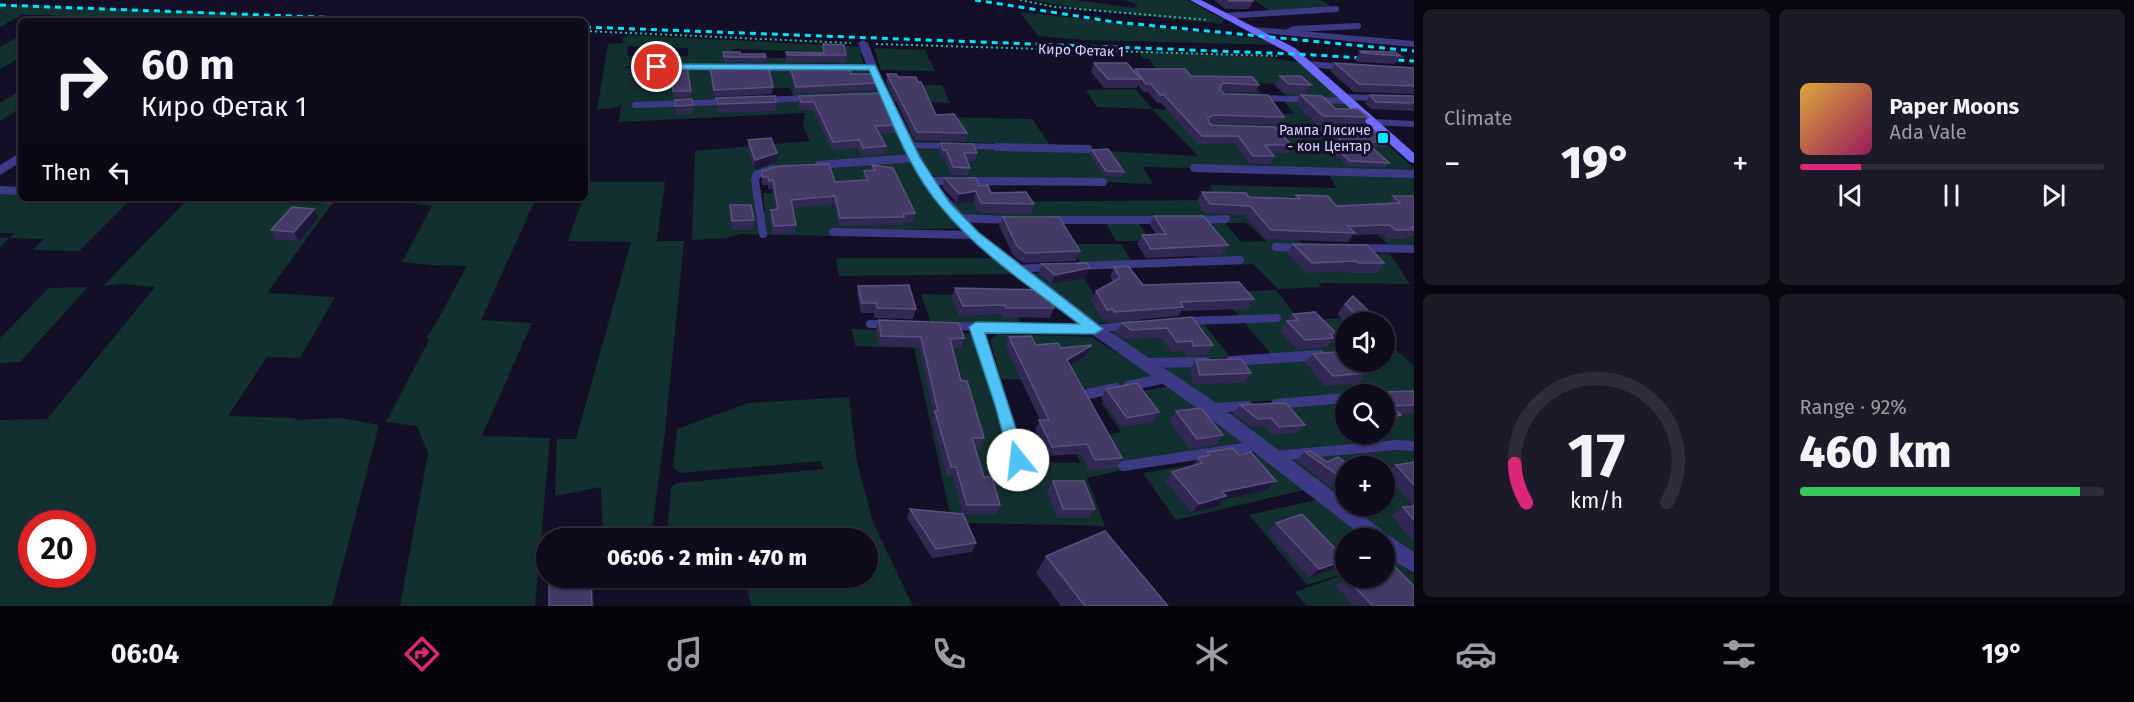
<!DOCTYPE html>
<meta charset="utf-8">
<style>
:root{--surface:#0e0b1c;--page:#1c1929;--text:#f1f3f6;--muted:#9b9ba3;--line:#2e2b3b;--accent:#db2777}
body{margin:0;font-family:"Fira Sans",sans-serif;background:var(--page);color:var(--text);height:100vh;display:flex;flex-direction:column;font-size:22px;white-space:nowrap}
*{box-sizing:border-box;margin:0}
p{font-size:20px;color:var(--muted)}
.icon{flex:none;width:33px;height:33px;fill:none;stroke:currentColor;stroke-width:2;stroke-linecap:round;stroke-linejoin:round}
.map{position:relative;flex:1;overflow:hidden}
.panel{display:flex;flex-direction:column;gap:9px;padding:9px;background:#08060f;width:720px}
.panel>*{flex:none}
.guide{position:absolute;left:18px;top:18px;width:570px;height:183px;border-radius:9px;box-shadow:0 2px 4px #0004,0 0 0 2px var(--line);background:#0e0b1c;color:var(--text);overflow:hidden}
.fabs{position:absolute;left:1335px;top:312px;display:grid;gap:12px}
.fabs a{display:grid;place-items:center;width:60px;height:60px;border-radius:50%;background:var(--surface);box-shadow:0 2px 4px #0004,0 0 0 2px var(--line);font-size:30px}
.speed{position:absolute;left:18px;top:510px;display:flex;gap:12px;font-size:30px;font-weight:700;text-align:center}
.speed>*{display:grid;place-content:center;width:78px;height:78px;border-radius:50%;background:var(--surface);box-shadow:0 2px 4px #0004,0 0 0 2px var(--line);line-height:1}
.speed .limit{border:9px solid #d22;background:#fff;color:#111}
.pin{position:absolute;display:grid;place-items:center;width:51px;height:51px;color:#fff;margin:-26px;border:3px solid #fff;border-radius:50%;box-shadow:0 2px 6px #0007}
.me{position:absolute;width:66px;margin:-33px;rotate:344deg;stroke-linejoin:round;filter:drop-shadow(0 0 4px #0008)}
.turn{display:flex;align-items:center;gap:21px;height:126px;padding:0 24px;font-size:27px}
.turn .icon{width:78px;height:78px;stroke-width:2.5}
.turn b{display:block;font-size:42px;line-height:51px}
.then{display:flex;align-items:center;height:57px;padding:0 24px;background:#0003;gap:12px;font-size:22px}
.big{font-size:45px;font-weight:800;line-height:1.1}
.panel .card{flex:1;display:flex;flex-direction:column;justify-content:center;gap:9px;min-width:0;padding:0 21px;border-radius:9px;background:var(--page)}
.panel .dial{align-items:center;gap:0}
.dial svg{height:156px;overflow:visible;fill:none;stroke:var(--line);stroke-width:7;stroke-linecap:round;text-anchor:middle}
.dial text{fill:var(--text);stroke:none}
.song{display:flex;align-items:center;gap:18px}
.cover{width:72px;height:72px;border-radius:9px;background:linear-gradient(135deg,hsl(40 70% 55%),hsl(330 70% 35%))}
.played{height:6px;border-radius:3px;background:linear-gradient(90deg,var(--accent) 20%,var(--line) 20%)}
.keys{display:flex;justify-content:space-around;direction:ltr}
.heat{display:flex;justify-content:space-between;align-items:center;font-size:33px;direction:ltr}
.charge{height:9px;border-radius:4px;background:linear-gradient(90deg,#34c759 92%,var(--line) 0)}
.panel .tiles{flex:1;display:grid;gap:9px;grid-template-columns:repeat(2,1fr)}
.trip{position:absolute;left:536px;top:528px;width:342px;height:60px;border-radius:30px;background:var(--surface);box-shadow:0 2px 4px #0004,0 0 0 2px var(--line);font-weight:800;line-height:60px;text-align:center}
.tab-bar{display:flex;height:96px;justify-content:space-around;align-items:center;background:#06040b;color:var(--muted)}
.tab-bar .icon{width:42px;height:42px}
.tab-bar .active{color:var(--accent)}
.tab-bar b{font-size:27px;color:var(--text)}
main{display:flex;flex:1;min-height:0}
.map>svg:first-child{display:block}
</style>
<main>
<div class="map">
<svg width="1414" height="606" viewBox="0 0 1414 606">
<rect width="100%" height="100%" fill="#130f26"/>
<path fill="#12302f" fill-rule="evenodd" d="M1031,0h44l59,8 4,-3 -13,-5h63l36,20 -2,4 -135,-14z
M1254,0h67l15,9 -63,4z
M0,4l224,9 129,7 -306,1 9,-6h-34l-22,12z
M1020,12l251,28 7,5 -194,-5 -46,-4z
M21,35v22l-21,12v-22z
M629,35l236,12 1,5 -6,1 5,14 -239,-1 -1,2 241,1 14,24 -2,2 -84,3 -4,-10 -72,2 -2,1 2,9 -40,2 -2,-3 1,6 205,-8 29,60 -156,12 3,45 7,-3 -2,-18h31l-4,-21 123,-11 49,67 -82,2 -48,6 -91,-2 -14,4 -35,2 3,-89 115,-10 -7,-15 2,-13 -186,9 2,-20 -2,5 -22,3 11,-66 14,-1 1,-5zM628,46l60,2v8h-61zM732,49l67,2 -1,7h-56l-9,-1z
M874,48l51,2 10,21 -54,-1z
M1138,51l128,6 32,5 42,36 -53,-1 -14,-13 -20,-1 10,13 -27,16 58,2 -10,-13 62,2 29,29 -165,-5 61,6 107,3 36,32v4l-271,-5 10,17 -217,-7c-10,-6 -14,-18 -18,-29l174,5 -2,-3 108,6 -46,-47 -55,-2 -11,-17 50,-1 16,20 33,1 -36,-51 -7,-1z
M886,85h56l8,18 -56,-2z
M21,90v18l-21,13v-18z
M903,116l129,3 20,29 -25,-4 -113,-3z
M1328,173l86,3v72l-24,-1 -24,-24h-85l30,29 79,2 20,30 -92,-1 4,4 -44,2 -25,-25 -50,2 -33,-43 -204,-7 -14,-14 264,-2 -6,-15 126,3zM1225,223h21l21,18 -26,1z
M589,182h76l-8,59h27l-19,191 -14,105 -48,1 -2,-51 -46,9 2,-57h19l55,-197 -63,-1 15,-43h2z
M0,192l21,1v5h111l-53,53 -47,-1 12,-11 -35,-1 -9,9v-9h9l6,-5h-15z
M189,198l112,1 -2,4 33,1 -65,89 68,4 -35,61 -33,-1 -39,59 68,2 -1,2 46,-2 38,7 -47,181h-332v-186l47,-1 108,-132 -34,-3 -18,2zM32,524h50v50h-50z
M398,198h138l-55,122 51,3 -50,113 68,2 -15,168h-135l28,-153 -11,-27 -31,-4 43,-82 -3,-2 13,-20 28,-52 -37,-1 -28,-3 30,-56 -36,-4z
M1138,222l12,19h-34l-10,-18z
M1072,244h49l11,19h-52z
M836,258h157l22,16 -176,2z
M1077,268l18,28h31l17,26 -47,1 -66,-49z
M88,287l-68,75 -20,1v-25l49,-50z
M1276,290l24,31 56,-4 7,5h-17v40h38l1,-22 29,26v75l-137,13 -51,-41 110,-9 -6,-7 -118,7 -37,-26 -11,-11 114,-5 -60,-70zM1346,394h38v40h-38z
M921,294l90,2 12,32 -92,-5z
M1204,324l26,33 -76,4 -36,-22 -8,-10z
M852,329l118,4 4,3 45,125 61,2 -8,-22 49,-9 -20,-29 7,-6 63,-11 73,56 -157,36 18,48 -138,-3 -16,-4 -37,-171 -59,-2z
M998,334l93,3 60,36 2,7 -64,18 -45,-18 -43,-1 -11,-39z
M849,397l8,65 16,60 40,84h-162l-6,-28h122v-40h-130l-2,-6 -68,4 4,-49 6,-4 147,-14 -3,-8 -141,12 -7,-6 4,-38 71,-26z
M1414,449v105l-130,-95zM1346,466h38v40h-38z
M1259,454l45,36 -128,30 -33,-47z
M1316,500l50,38h-20l-1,35 -38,12 -58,-70z
M1385,553l29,22v31h-108l-11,-14 50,-18 1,4h38z"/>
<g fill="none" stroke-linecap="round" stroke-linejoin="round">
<path stroke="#2fb8b0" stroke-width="2" stroke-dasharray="2 3" stroke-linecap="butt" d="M1020,0l35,7 154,13
M585,31l266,12
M876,44l401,12"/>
<path stroke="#2fb8b0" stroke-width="3" stroke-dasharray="3 4" stroke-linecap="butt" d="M341,200l39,-2"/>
<path stroke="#3d3a85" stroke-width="6" d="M1225,16l111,-7
M1288,32l6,-3 64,-3
M1309,64l35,3
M634,67h28
M677,67l60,1
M839,67h33
M758,68h42
M1345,97l32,1
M1259,98l90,3
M765,100l44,-2
M635,105l90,-3
M1372,122l42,2
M1266,129l116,3
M908,145l42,1
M963,146l96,2"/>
<path stroke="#3d3a85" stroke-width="8" d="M997,147l91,2
M819,165l95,-7
M1194,168l220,6
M927,181h27
M967,181l136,1
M0,190l21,1
M301,198l30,2
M957,218l53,2
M1050,220h113
M1197,220l29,-1
M833,232l141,3
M763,234l-8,-54 2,-6 16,-5
M1276,247l24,1
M1360,248l54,1
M1079,266l161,-6
M1016,269l35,-2
M1185,321l92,-3
M870,324h18
M949,326l146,3 36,-4
M976,328l6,17"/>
<path stroke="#3d3a85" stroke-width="10" d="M981,343l22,62 20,73
M1231,361l89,-6
M1147,363l59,-1
M1128,386l38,-8
M1088,394l28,-6
M1276,404l70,-6
M1213,408l35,-2
M1274,456l123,-11 15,1
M1123,466l133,-20"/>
<path fill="#3d3a85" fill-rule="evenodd" d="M1255,27l159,14v6l-162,-15 -2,-2z
M863,40l5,3 12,31 53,106 46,52 121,93 109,73 137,103v5h5l37,29 26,17v21l-30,-18v-17h-19l-168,-130 -107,-75 -121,-95 -48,-57 -51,-107 -12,-31z
M21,152v10l-21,13v-10z"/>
<path fill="#6f6bff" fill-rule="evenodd" d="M1190,0h11l94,48 119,105v10l-4,-1 -123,-110z"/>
<path stroke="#00e5ff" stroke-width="3" stroke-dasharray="6 5" stroke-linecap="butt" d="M975,0l140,22 299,29
M0,5l423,16
M585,27l711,27 118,7"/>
</g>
<path fill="#312854" d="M1214,0h38l1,1 -4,8h-24z
M823,44l23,11v7h-60v-10l36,1z
M674,49v13h-20v-9z
M1360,51l41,5 -6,8 -37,-2 -3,-2z
M723,52l43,5v5h-42z
M1094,63l40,8 1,-2 124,16 -4,7 -34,-1 4,3 59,23 -5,7 -70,-1 4,2 79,20 -5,8h-15l2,3 -4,8 -21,-1 -15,-20 -36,1 -37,-41h-4l-9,-11h-5l-5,-7 -1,3h-33l-13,-16z
M1335,63l79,5v26l-60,-2 -24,-21z
M651,66l40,25v7h-17l-2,-9h-19l-1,-8h-2l-1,-7z
M790,66l61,8 25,9 -1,7 -80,3 -6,-21z
M710,68l63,19 -1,7 -58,3 -4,-22z
M887,74l11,3 38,38 31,18 -2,8 -50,-1 -29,-59z
M1280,76l31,9 -6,9 -21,-1 -9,-8z
M1301,95l35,14 32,8 -6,9 -44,-1 -22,-21z
M1370,95l44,1v15l-43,-2 -6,-6z
M799,96l98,29 -1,8 -17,1 7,12 -1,8 -23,2 -5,-8 -25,2 -19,-40h-13l-2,-6z
M716,98l60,4v9l-59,2z
M675,100l18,5v9l-17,1z
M1332,131l56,11 -3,5h-14l18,16 -4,4 -38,-1 -20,-19 3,-4h6l-7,-7z
M748,140l28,22 -22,7 -6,-20z
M941,143l36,10 -2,8h-8l3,7 -2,7h-17l-7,-17h-3l-2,-7z
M1092,150l32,22 -2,5 -18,-1 -14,-22z
M872,165l43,48 -2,9h-10v3l-64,1 -5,-22 -42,4 4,17 -1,8 -22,1 -3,-16 1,-8 5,-1 -4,-20h-4v-4h-6v-14l73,11 28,-2 1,-9h7z
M945,178l34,8 12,7 43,11 -3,10 -53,-1 -5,-12 -16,2 -15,-16z
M1202,192l47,5 45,2 2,-4 40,11 51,-2 6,-8h21v41l-6,-1 -2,3h-19l-5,-5 -29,1 -5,7 -83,-3 -20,-24 -40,-2 -8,-12z
M730,205l24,15 -1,10h-21l-2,-15z
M314,209l4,9 -19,23 -23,-2 -5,-9z
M1154,216l74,29 -6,10 -76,3 -9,-14 5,-9 14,-1 -6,-9z
M1003,217l77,34 -4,10 -53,2 -10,-8 -14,-29z
M1293,244l91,19 -7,10h-27l-2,-2 -42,2 -19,-20z
M1042,264l48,4 -5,10 -34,6 -12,-10z
M1114,267l29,18 111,14 -6,10 -67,2 -3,5 -68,6 -2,-3h-6l-11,-19 5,-9 17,-9 -3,-6z
M858,286l58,23 -3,10 -39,-1v-5h-13l-4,-18z
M955,288l99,20 -4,10 -48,-1 -1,-3 -42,2 -7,-19z
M1345,304l35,18h-34l-9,-8z
M1293,314l43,19 -3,3 1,2 -8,9 -29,3 -17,-19z
M1192,317l21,28 -7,10h-20l-1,-4 -14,1 -9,-14 -37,1 -9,-6 6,-10z
M879,320l85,18 -3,10h-9l9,33 23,57 -4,9 -5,1 9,29 16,28 -4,9h-33l-10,-38h-6l-15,-56 2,-5 -15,-68 -40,-1 -3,-16z
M1384,326l11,11 -8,10h-3z
M1009,337l27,8 25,3 26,7 -17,10 52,93 -6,10 -27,2 -8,-16 -34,2 -12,-26 5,-10 -35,-74z
M1313,354l55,19 -9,10 -34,3 -20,-23z
M1196,360l55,13 -7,10 -51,1 -3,-14z
M1106,389l53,23 -6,10 -32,5 -20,-28z
M1414,391v22l-13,1v1l-9,10 -8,1v-32z
M1240,405l65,20 -8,8 -25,2 -7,-9 -13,1 -19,-13z
M1176,411l47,24 -7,10 -26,4 -21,-28z
M1207,452l60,38 -44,10 -5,6 -26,7 -27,-32 7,-9 20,-6 6,-8 6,-1z
M1305,452l22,10 19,4v32l-49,-37z
M1414,462v44l-29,-32 11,-9z
M1053,481l42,28 -6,9h-32l-10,-27z
M1354,506h30l-8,6 -8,5z
M1414,506v37l-22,-27 11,-9z
M910,509l66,34 -4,9 -40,6 -25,-40z
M1276,523l70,37 -11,9 -26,9 -42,-46z
M1046,556l122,50h-107l-25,-33z
M1347,578l67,28h-60l-18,-20z"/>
<path fill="#1d163a" d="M777,153l-1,9 -22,7 1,-9z
M976,191l-3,10 -16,2 2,-9z
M314,209l4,9 -19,23 -5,-9z
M1090,268l-5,10 -34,6 4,-9z
M1092,345l-5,10 -24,15 4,-10z
M1276,481l-9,9 -44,10 -5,6 -26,7 7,-9 23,-12z
M1382,506h2l-8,6 -8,5z
M1346,560l-11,9 -26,9 10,-9z
M591,578h3v28h-2z"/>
<path fill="#433a66" stroke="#5a527e" stroke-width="1.5" d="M1228,0h24l1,1h-24z
M823,44l21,1 2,10h-59l-1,-3 38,1z
M655,49h19l-1,4h-19z
M1360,51l35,1 6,4 -38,-3z
M723,52h17v2h25l1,3h-42z
M1094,63h33l14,16h-33z
M1335,63l79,5v18l-55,-2z
M725,65h43l5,22 -59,3 -4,-22h15z
M651,66h36l4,25h-18l-1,-9 -20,1 1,-9h-4z
M790,66h59l2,8h21l4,9 -80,4z
M1135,69h50l6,7 61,1 7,8 -35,-2 -3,2 -1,5 5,4 43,1 16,22 -71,-2 -5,3 1,5 4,2 61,2 18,18h-27l9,11h-21l-15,-20h-36l-38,-41h-4l-9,-11h-5z
M887,74h9l2,3h18l2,5h3l15,33 18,-1 13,19 -50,-1z
M1280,76h21l10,9 -22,-1z
M881,93l16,32 -22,1 11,20 -23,2 -4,-8 -26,2 -19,-40h-13l-2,-6z
M1301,95l21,1 14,13h22l10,8 -45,-1z
M1370,95l44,1v7l-38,-1z
M775,96l1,6 -58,2 -2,-6z
M692,99l1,6 -18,1v-6z
M1332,131l45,1 11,10h-22l23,21 -39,-2 -20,-18h13z
M771,138l6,15 -22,7 -7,-20z
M941,143l32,1 4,9h-13l6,15 -17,-1 -7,-17h-3z
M1108,149l16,23 -18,-1 -14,-21z
M829,164l6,18 33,-2 -4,-9 11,-1 -3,-5 21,3 22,45 -12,1 1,3 -64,1 -5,-22 -44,4 5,25 -22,1 -3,-16 7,-1 -5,-29 -4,1 -1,-4h-6v-6l17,-5z
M945,178h31l3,8 9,-1 3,8 35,-1 8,12 -53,-1 -5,-12 -17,3z
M1202,192l44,1 3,4 51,2 -4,-4 32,1 8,10 64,-3 -7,-7h21v31h-3l3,3h-19l-5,-5 -42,1 7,7 -84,-3 -21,-24 -40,-2z
M730,205h21l3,15 -22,1z
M292,207l22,2 -20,23 -23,-2z
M1154,216h49l25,29 -77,4 -9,-14 24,-1z
M1003,217h56l21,34 -54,2 -9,-7z
M1293,244l74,1 17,18h-26l-2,-2 -44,2z
M1087,263l3,5 -35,7 -13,-11z
M1128,266l15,19 96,-3 15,17 -74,3 3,5 -69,5 -1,-3 -6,1 -11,-19 24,-13 -6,-11z
M909,285l7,24 -39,-1 -1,-5h-14l-4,-17z
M955,288l90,2 9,18h-48l-1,-3 -42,1z
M1353,296l27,26h-17l-18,-18z
M1315,312l21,21 -6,1 4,4 -29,2 -18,-19 11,-1 -5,-6z
M1192,317l21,28 -20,1 -1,-5 -15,1 -10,-14 -36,2 -9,-7z
M879,320l80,3 5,15 -14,1 11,42h6l17,57h-12l12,39h8l8,28h-33l-11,-38h-5l-16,-56h3l-17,-74 -40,-1z
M1384,326l11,11 -11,1z
M1031,336l5,9 22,-2 3,5 31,-3 -25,15 55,98 -27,2 -8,-16 -35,3 -13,-27h10l-40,-83z
M1346,351v11h11l11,11 -35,3 -20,-22z
M1241,359l10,14 -51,2 -4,-15z
M1137,383l22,29 -32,6 -21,-29z
M1414,391v14l-22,1 9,9 -17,3v-24h-12l13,-2z
M1286,403l19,22 -26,2 -8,-9 -13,1 -18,-14z
M1201,408l22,27 -26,4 -21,-28z
M1233,448l6,7 12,-3 25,29 -54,11 4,4 -27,8 -27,-32 30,-9 -4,-5 11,-3 -2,-3z
M1310,451l17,11 11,-5 12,9h-4v15l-41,-29z
M1414,462v23l-18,-20z
M1053,481h31l11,28h-32z
M1414,506v14l-11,-13z
M910,509l53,5 13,29 -40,6z
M1302,514l44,46 -27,9 -43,-46z
M1105,531l63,75h-83l-39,-50z
M1391,563l23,23v20h-41l-27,-28h38v-13z
M549,578h42l1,28h-43z"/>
<path fill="#4fc3f7" stroke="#337fa1" stroke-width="1.5" d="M657,64l218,1 45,93 29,44 29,30 125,97 -8,5 -110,-1 41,127 -2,5 -6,2 -6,-2 -2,-5 -15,-55 -26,-78 7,-5 103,2c-47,-36 -99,-70 -137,-116 -34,-39 -52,-92 -73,-138l-216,-1 -1,-2z"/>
<rect fill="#00e5ff" stroke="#130f26" stroke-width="2" x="1377" y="132" width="12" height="12" rx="3"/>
<g text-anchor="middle" stroke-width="6" stroke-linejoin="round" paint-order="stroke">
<g font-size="14" fill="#d9d4ff" stroke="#130f26">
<text transform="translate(1081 50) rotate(2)" y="5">Киро Фетак 1</text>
</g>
<g font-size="14" fill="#d9d4ff" stroke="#130f26" text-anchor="end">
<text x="1371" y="135">Рампа Лисиче<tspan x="1371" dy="16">- кон Центар</tspan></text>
</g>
</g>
</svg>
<div class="fabs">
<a><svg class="icon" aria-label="sound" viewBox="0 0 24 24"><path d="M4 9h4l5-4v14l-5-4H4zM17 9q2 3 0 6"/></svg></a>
<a><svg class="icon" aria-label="search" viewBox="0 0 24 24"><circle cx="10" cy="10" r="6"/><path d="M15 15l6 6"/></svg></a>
<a>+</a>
<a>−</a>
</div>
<div class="speed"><div class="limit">20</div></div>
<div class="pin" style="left:657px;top:67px;background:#d93025"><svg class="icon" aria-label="arrive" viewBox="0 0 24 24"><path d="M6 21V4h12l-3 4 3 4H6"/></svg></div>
<svg class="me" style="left:1018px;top:460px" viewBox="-20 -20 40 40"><circle r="19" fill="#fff"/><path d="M0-13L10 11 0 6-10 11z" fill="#4fc3f7"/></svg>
<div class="trip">06:06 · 2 min · 470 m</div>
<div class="guide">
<div class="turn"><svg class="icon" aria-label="right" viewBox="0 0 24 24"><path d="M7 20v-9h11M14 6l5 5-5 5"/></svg><div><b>60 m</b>Киро Фетак 1</div></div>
<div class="then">Then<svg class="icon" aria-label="left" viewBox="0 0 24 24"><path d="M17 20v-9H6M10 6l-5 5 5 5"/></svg></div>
</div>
</div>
<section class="panel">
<div class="tiles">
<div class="card"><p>Climate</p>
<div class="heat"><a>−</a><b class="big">19°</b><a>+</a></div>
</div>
<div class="card">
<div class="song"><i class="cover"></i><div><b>Paper Moons</b><p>Ada Vale</p></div></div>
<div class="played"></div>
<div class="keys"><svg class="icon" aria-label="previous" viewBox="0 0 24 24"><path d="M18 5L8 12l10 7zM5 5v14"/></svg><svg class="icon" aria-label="pause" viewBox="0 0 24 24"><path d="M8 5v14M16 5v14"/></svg><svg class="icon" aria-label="next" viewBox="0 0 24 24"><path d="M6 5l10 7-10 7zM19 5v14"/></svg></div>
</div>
<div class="card dial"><svg viewBox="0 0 100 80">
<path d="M14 69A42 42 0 1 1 86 69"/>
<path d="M14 69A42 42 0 0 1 8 49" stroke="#db2777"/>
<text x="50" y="56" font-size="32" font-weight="700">17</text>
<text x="50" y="72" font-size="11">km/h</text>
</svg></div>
<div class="card"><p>Range · 92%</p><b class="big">460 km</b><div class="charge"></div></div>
</div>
</section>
</main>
<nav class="tab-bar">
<b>06:04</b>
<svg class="icon active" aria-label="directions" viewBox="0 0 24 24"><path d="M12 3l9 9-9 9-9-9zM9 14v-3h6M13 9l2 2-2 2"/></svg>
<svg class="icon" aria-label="music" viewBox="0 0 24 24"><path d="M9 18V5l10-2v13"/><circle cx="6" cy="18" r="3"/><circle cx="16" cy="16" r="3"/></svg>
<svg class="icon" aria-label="phone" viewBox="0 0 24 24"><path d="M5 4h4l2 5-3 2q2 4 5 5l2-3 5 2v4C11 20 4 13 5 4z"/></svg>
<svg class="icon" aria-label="climate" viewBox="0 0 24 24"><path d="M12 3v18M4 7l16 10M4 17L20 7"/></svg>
<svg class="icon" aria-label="car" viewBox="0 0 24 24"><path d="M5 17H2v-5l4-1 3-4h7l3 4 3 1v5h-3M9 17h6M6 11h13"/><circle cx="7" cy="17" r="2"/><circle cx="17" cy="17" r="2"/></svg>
<svg class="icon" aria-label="filters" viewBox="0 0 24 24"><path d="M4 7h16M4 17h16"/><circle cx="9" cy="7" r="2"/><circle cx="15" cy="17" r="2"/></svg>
<b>19°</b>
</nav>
